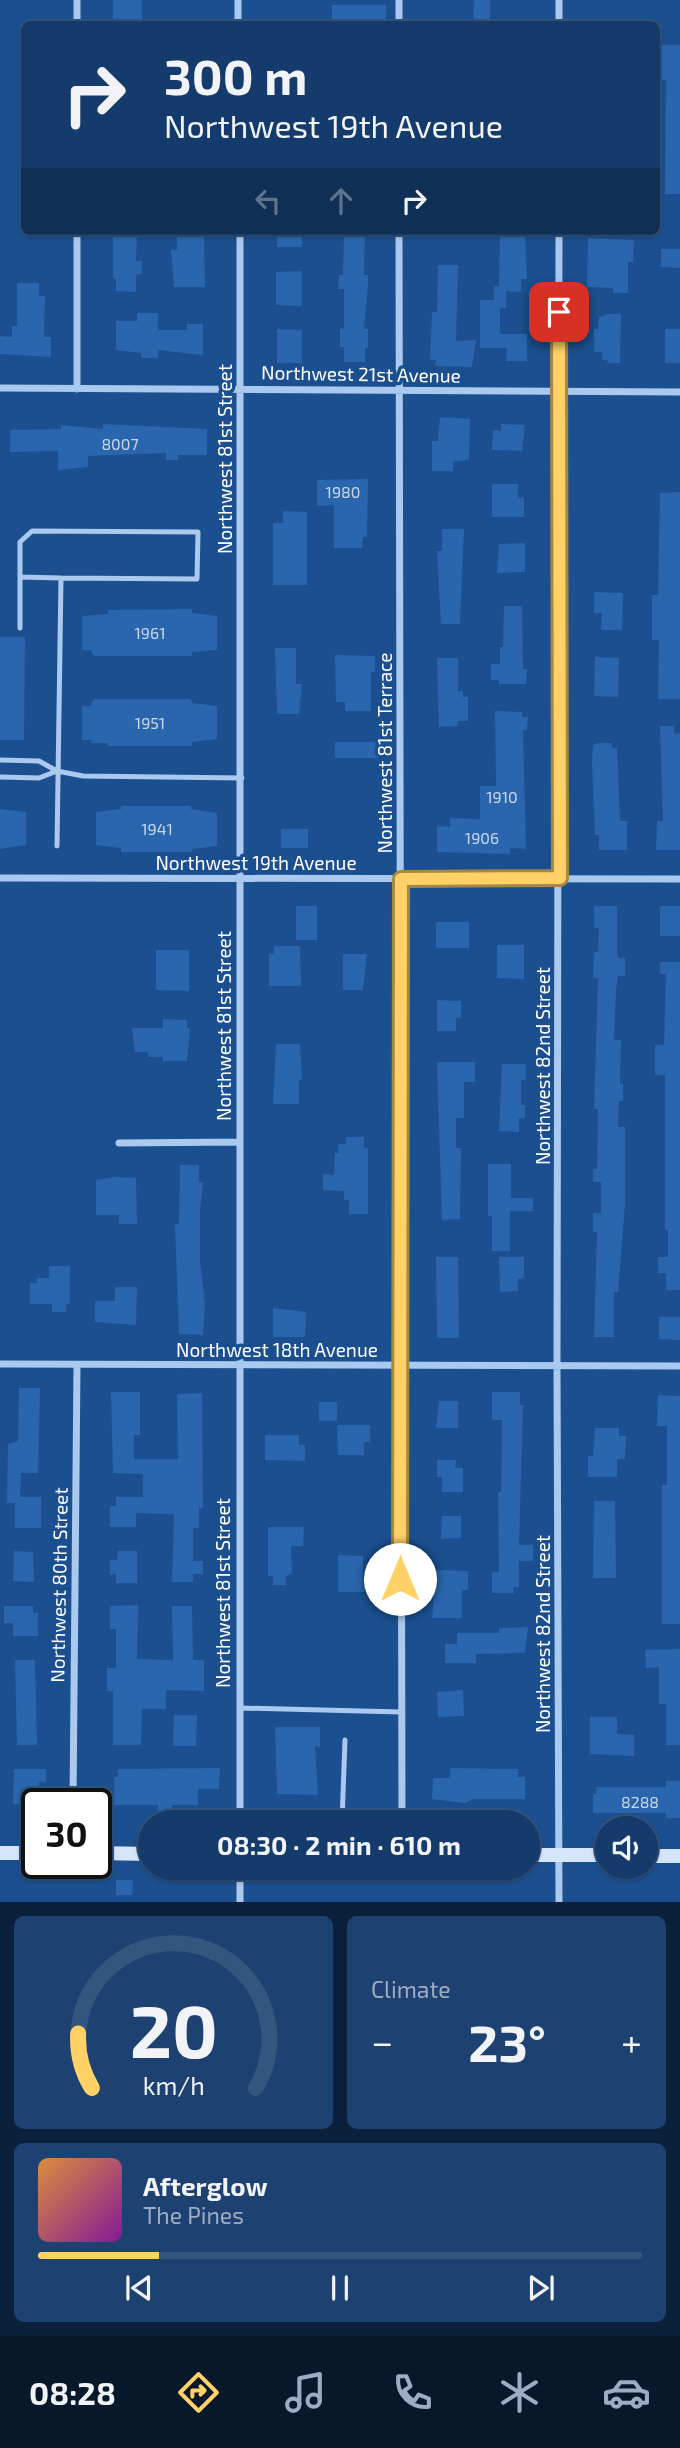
<!DOCTYPE html>
<meta charset="utf-8">
<style>
:root{--surface:#143b6b;--page:#1d4271;--text:#f1f3f6;--muted:#9dadc1;--line:#33557e;--accent:#ffd166}
body{margin:0;font-family:"Exo 2",sans-serif;background:var(--page);color:var(--text);height:100vh;display:flex;flex-direction:column;font-size:26px;white-space:nowrap}
*{box-sizing:border-box;margin:0}
p{font-size:23px;color:var(--muted)}
.icon{flex:none;width:38px;height:38px;fill:none;stroke:currentColor;stroke-width:2;stroke-linecap:round;stroke-linejoin:round}
.map{position:relative;height:1902px;overflow:hidden}
.side{display:flex;flex-direction:column;gap:14px;padding:14px;background:#0b203b;flex:1}
.side>*{flex:none}
.banner{position:absolute;left:21px;top:21px;width:639px;height:214px;border-radius:10px;box-shadow:0 2px 5px #0004,0 0 0 2px var(--line);background:#143b6b;color:var(--text);overflow:hidden}
.buttons{position:absolute;left:595px;top:1816px;display:grid;gap:14px}
.buttons a{display:grid;place-items:center;width:63px;height:63px;border-radius:50%;background:var(--surface);box-shadow:0 2px 5px #0004,0 0 0 2px var(--line);font-size:35px}
.speed{position:absolute;left:21px;top:1788px;display:flex;gap:14px;font-size:35px;font-weight:700;text-align:center}
.speed>*{display:grid;place-content:center;width:91px;height:91px;border-radius:50%;background:var(--surface);box-shadow:0 2px 5px #0004,0 0 0 2px var(--line);line-height:1}
.speed .limit{border:4px solid #111;border-radius:10px;background:#fff;color:#111}
.pin{position:absolute;display:grid;place-items:center;width:60px;height:60px;color:#fff;margin:-30px;border-radius:14px;box-shadow:0 4px 10px #0006}
.me{position:absolute;width:77px;margin:-38px;rotate:0deg;stroke-linejoin:round;filter:drop-shadow(0 0 5px #0008)}
.turn{display:flex;align-items:center;gap:24px;height:147px;padding:0 28px;font-size:32px}
.turn .icon{width:91px;height:91px;stroke-width:2.5}
.turn b{display:block;font-size:49px;line-height:60px}
.lanes{display:flex;align-items:center;height:66px;padding:0 28px;background:#0003;justify-content:center;gap:35px;direction:ltr}
.lanes .off{opacity:.35}
.big{font-size:52px;font-weight:700;line-height:1.1}
.side .card{flex:1;display:flex;flex-direction:column;justify-content:center;gap:10px;min-width:0;padding:0 24px;border-radius:10px;background:var(--page)}
.side .dial{align-items:center;gap:0}
.dial svg{height:182px;overflow:visible;fill:none;stroke:var(--line);stroke-width:7;stroke-linecap:round;text-anchor:middle}
.dial text{fill:var(--text);stroke:none}
.song{display:flex;align-items:center;gap:21px}
.cover{width:84px;height:84px;border-radius:10px;background:linear-gradient(135deg,hsl(30 70% 55%),hsl(290 70% 35%))}
.played{height:7px;border-radius:4px;background:linear-gradient(90deg,var(--accent) 20%,var(--line) 20%)}
.keys{display:flex;justify-content:space-around;direction:ltr}
.heat{display:flex;justify-content:space-between;align-items:center;font-size:38px;direction:ltr}
.side .tiles{flex:1;display:grid;gap:14px;grid-template-columns:1fr 1fr}
.card:last-child{grid-column:span 2}
.trip{position:absolute;left:138px;top:1810px;width:402px;height:70px;border-radius:35px;background:var(--surface);box-shadow:0 2px 5px #0004,0 0 0 2px var(--line);font-weight:700;line-height:70px;text-align:center}
.dock{display:flex;height:112px;justify-content:space-around;align-items:center;background:#08182b;color:var(--muted)}
.dock .icon{width:49px;height:49px}
.dock .current{color:var(--accent)}
.dock b{font-size:32px;color:var(--text)}
.map>svg:first-child{display:block}
</style>
<div class="map">
<svg width="680" height="1902" viewBox="0 0 680 1902">
<rect width="100%" height="100%" fill="#1b4f8f"/>
<path fill="#2a66ad" d="M113,0h29v24h-29z
M474,0h16v24h-17z
M332,5h54v19h-54z
M658,45h22v149h-15l1,-114h-8z
M113,231h24l-1,30h6v13h-6v18l-20,-1v-12l-3,-1z
M177,231h27l1,56h-31l-3,-37h6z
M277,231h25v16h-25z
M344,231h21l-1,44h4v9l-4,45h4v19h-3v14h-21v-15h-4v-19l4,1v-40h-6l1,-14h4z
M500,231h25l2,48h-6v13l-15,-1v17h-6v26h27v27h-21l1,-13h-27v-48h14v-14h5z
M588,238l46,2 -1,22h-5v31h-15v-5l-26,-1z
M661,249h19v19l-19,-1z
M438,265h20l-2,76 20,-1 -4,27 -37,-1 1,-6h-6l2,-48h5z
M302,271v35l-26,-1v-33z
M17,283h22v13h6l-1,41h7v20l-51,-3v-18l12,1v-11h5z
M137,313h21v17h29v-6h16v31l-45,-5v8h-17v-5l-25,-3v-29h21z
M608,314h13l-1,49h-13l1,-3h-6v-8h-8v-23h4l1,-12z
M277,329l25,1v33h-25z
M665,329h15v34h-15z
M440,417l30,2 -1,41 -16,2v9h-21v-30h6z
M103,424l104,5v26h-29v5h-12v-7l-78,3v11l-30,3v-19l-48,1v-22l51,-1v-4l42,4z
M501,424l24,1 -3,26 -30,-1 1,-20 8,1z
M368,479l-1,58h-4l-1,11h-28v-43l-17,1v-26z
M492,484h26v14l6,-1v20h-32z
M680,492v207h-22l1,-59h-7v-45h6l2,-102z
M283,511l24,1v73h-34v-62h10z
M442,529h22l-4,95h-19l-4,-73h5z
M525,543v29l-28,1 2,-29z
M594,592l29,1 -1,37h-21l1,-17h-8z
M504,606h18l1,63h4l-1,15h-27v-4h-8v-16h9v-17h3z
M192,609v4l25,3v34l-25,2v4h-98l-3,-6h-9v-34l26,-2v-4z
M0,637h25l-1,103h-24z
M275,648h21v36h6l-3,30h-22z
M335,655l40,1v16h-4v39h-26v-9h-9z
M595,657l24,1 -1,39 -24,-1z
M437,658h21v33h5v6h5v24h-10l-1,5 -18,1z
M94,699h97l1,4 25,3v33l-25,3v4h-84l-1,-3h-16v-3h-9v-34h8z
M495,711l27,1v5h6l-1,13h-4l3,119 -16,-1v6l-73,-2v-26l13,1v-9l30,1v-33h16z
M660,726h14v7l6,1v116h-24l1,-29h6z
M335,742h44v16h-44z
M599,743h13v5h5l3,73h7v29h-28v-15h-4l-3,-74 1,-16z
M121,806h70v3l26,4v33l-25,3v3h-71v-4l-25,-3v-33l25,-3z
M0,809l26,3v33l-26,4z
M281,829h27v19h-27z
M296,906h21v34h-21z
M594,906h23v47l1,5h7v18h-7l-2,14 -2,50h7l-1,44h3v17h-4l-1,26h7v78l-7,87h-4v45h-20l3,-105h-4v-19h8v-31h-8v-13h4l1,-49v-11h-4l4,-131h-5l1,-26h4l1,-24h-5z
M660,906h20v30h-20z
M436,922h33v26h-33z
M497,945h27v34l-27,-1z
M274,946h26l1,40h-32v-32h5z
M156,950h33v41l-33,-1z
M343,954h24l-4,36h-20z
M660,962h20v328h-14v-17h-8v-16h10v-27h-3v-155h-10v-30h9l2,-71h-6z
M437,1000l24,1v17h-5v13h-19z
M163,1019l24,1v8h3l-3,33h-24v-4h-15v-5h-13l-3,-24h31z
M276,1044h24l2,36h-3v24h-26z
M437,1062h38v20h-11v36h-8v30h5l-1,71 -18,1z
M502,1064h24v16h-5v25h4v13h-6v14l-20,-1z
M346,1137h18v11h4v66h-19v-14h-5v-9l-21,-1v-16l11,1 1,-22h3v-9h8z
M488,1164h23v34h22v13h-23v40h-18v-35h-4z
M180,1165h19v17h4l-3,29v51l5,42 -2,31 -24,-1 -4,-110h4z
M115,1177l21,1 1,46h-18v-9h-23v-35z
M436,1257h22l1,81h-22z
M499,1257h25v21l-6,1v12l-18,1z
M49,1266h21v38h-4v8h-14v-8h-22v-21h7v-5h12z
M115,1287h22l-1,38 -41,-3v-21h20z
M273,1308l33,4 -1,25h-32z
M659,1317h21v23l-21,-1z
M19,1388h21l-2,85h-17l-1,24h21v31h-26v-25h-8l1,-59 10,-3z
M111,1392h29v43h-6v24h44l-1,-65 25,-1 1,115h-4v20h-6v33h10v13h-10v8h-21l2,-68 -38,-1v14h-26v-21h6v-9h27v-23l-30,-1z
M492,1392h28v13h3l-4,140h14v16h-14v26h-6l1,6h-22v-21h7l-1,-80h3l1,-48v-24h-10z
M658,1395l22,1v228h-18v-139h5v-59h-10z
M439,1401h19v27h-22z
M319,1402h18v19h-18z
M337,1425h33v17h-6v13h-26z
M595,1428h24v8h7l-1,23h-8v18h-29v-21h5z
M265,1435h34v10h6v16l-40,-1z
M437,1460h19l-1,8h8v24h-21v-15h-5z
M594,1501h21l1,77h-23z
M442,1516h19v22l-20,1z
M268,1527h36l-1,19h-12l1,28 -6,2v9h-13v-9h-5z
M14,1551l19,1 1,30 -21,-1z
M118,1551h19v32h-21v-9l-6,1v-15h7z
M338,1555l25,1v22l5,1v13h-30z
M436,1570l32,1v19h-6v28h-30z
M138,1605l-1,54 36,1 -1,-54h20l1,54h11v31l-38,-1v19h-24l-1,36h-28v-54h-6v-23h9v-39h-6v-23z
M4,1606h29v7h5v23h-25v-13h-9z
M528,1627l-3,26 -49,1v9h-31v-19h12v-11h42v-5z
M680,1649v96h-14v-41h-7v-37l-13,1 -1,-18z
M15,1660h20l2,85h-20z
M463,1690l1,26 -26,1 -1,-25z
M174,1715h23l-1,31h-23z
M590,1717h27v17l17,1v21l-44,-2z
M275,1727h45v20l-5,-1 3,49 -41,-1z
M220,1768l-1,21h-21v16h-26v8h-14v-8h-44v-28h4v-8z
M450,1768l68,1v8h7v22h-51l-9,4 -33,-4 1,-21h17z
M14,1769h32v13h-7v4h-3v18h-23z
M666,1781h14v37h-14v-5h-73v-19h3l1,-7h69z
M116,1880h17l-1,15h-16z"/>
<g fill="none" stroke-linecap="round" stroke-linejoin="round">
<path stroke="#a9c9ee" stroke-width="5" d="M20,577l41,1
M20,628v-86l12,-11 166,1 -1,47 -136,-1 -4,268
M0,760l39,1 18,10 26,5 159,2
M0,777l39,1 18,-7
M240,1708l161,4
M342,1822l3,-82"/>
<path stroke="#a9c9ee" stroke-width="7" d="M238,0v24
M399,0v24
M559,0v24
M77,24v-24
M240,231v1591
M399,231l3,1591
M0,388l680,4
M77,389v-158
M0,878l680,1
M119,1143l121,-1
M0,1364l680,2
M73,1804l4,-439
M240,1902v-35
M559,1902l-2,-536 2,-1135"/>
<path stroke="#d6e6fa" stroke-width="14" d="M0,1853h37
M96,1853l54,1
M528,1855h79
M646,1856h34"/>
</g>
<g fill="none" stroke-linecap="round" stroke-linejoin="round">
<g stroke="#a68842" stroke-width="18">
<path id="route" d="M400,1579l1,-700 159,-1 -1,-566"/>
</g>
<use href="#route" stroke="#ffd166" stroke-width="12"/>
</g>
<g text-anchor="middle" stroke-width="7" stroke-linejoin="round" paint-order="stroke">
<g font-size="16" fill="#cad9ea">
<text x="120" y="450">8007</text>
<text x="343" y="498">1980</text>
<text x="150" y="639">1961</text>
<text x="150" y="729">1951</text>
<text x="502" y="803">1910</text>
<text x="157" y="835">1941</text>
<text x="482" y="844">1906</text>
<text x="640" y="1808">8288</text>
</g>
<g font-size="19" fill="#fff" stroke="#1b4f8f">
<text transform="translate(361 374) rotate(1)" y="7">Northwest 21st Avenue</text>
<text transform="translate(225 459) rotate(-90)" y="7">Northwest 81st Street</text>
<text transform="translate(385 753) rotate(-90)" y="7">Northwest 81st Terrace</text>
<text x="256" y="870">Northwest 19th Avenue</text>
<text transform="translate(224 1026) rotate(-90)" y="7">Northwest 81st Street</text>
<text transform="translate(543 1066) rotate(-90)" y="7">Northwest 82nd Street</text>
<text x="277" y="1357">Northwest 18th Avenue</text>
<text transform="translate(59 1585) rotate(-89)" y="7">Northwest 80th Street</text>
<text transform="translate(223 1593) rotate(-90)" y="7">Northwest 81st Street</text>
<text transform="translate(543 1634) rotate(-90)" y="7">Northwest 82nd Street</text>
</g>
</g>
</svg>
<div class="buttons">
<a><svg class="icon" aria-label="sound" viewBox="0 0 24 24"><path d="M4 9h4l5-4v14l-5-4H4zM17 9q2 3 0 6"/></svg></a>
</div>
<div class="speed"><div class="limit">30</div></div>
<div class="pin" style="left:559px;top:312px;background:#d93025"><svg class="icon" aria-label="arrive" viewBox="0 0 24 24"><path d="M6 21V4h12l-3 4 3 4H6"/></svg></div>
<svg class="me" style="left:400px;top:1579px" viewBox="-20 -20 40 40"><circle r="19" fill="#fff"/><path d="M0-13L10 11 0 6-10 11z" fill="#ffd166"/></svg>
<div class="trip">08:30 · 2 min · 610 m</div>
<div class="banner">
<div class="turn"><svg class="icon" aria-label="right" viewBox="0 0 24 24"><path d="M7 20v-9h11M14 6l5 5-5 5"/></svg><div><b>300 m</b>Northwest 19th Avenue</div></div>
<div class="lanes"><svg class="icon off" aria-label="left" viewBox="0 0 24 24"><path d="M17 20v-9H6M10 6l-5 5 5 5"/></svg><svg class="icon off" aria-label="ahead" viewBox="0 0 24 24"><path d="M12 20V5M6 11l6-6 6 6"/></svg><svg class="icon" aria-label="right" viewBox="0 0 24 24"><path d="M7 20v-9h11M14 6l5 5-5 5"/></svg></div>
</div>
</div>
<section class="side">
<div class="tiles">
<div class="card dial"><svg viewBox="0 0 100 80">
<path d="M14 69A42 42 0 1 1 86 69"/>
<path d="M14 69A42 42 0 0 1 8 45" stroke="#ffd166"/>
<text x="50" y="56" font-size="32" font-weight="700">20</text>
<text x="50" y="72" font-size="11">km/h</text>
</svg></div>
<div class="card"><p>Climate</p>
<div class="heat"><a>−</a><b class="big">23°</b><a>+</a></div>
</div>
<div class="card">
<div class="song"><i class="cover"></i><div><b>Afterglow</b><p>The Pines</p></div></div>
<div class="played"></div>
<div class="keys"><svg class="icon" aria-label="previous" viewBox="0 0 24 24"><path d="M18 5L8 12l10 7zM5 5v14"/></svg><svg class="icon" aria-label="pause" viewBox="0 0 24 24"><path d="M8 5v14M16 5v14"/></svg><svg class="icon" aria-label="next" viewBox="0 0 24 24"><path d="M6 5l10 7-10 7zM19 5v14"/></svg></div>
</div>
</div>
</section>
<nav class="dock">
<b>08:28</b>
<svg class="icon current" aria-label="directions" viewBox="0 0 24 24"><path d="M12 3l9 9-9 9-9-9zM9 14v-3h6M13 9l2 2-2 2"/></svg>
<svg class="icon" aria-label="music" viewBox="0 0 24 24"><path d="M9 18V5l10-2v13"/><circle cx="6" cy="18" r="3"/><circle cx="16" cy="16" r="3"/></svg>
<svg class="icon" aria-label="phone" viewBox="0 0 24 24"><path d="M5 4h4l2 5-3 2q2 4 5 5l2-3 5 2v4C11 20 4 13 5 4z"/></svg>
<svg class="icon" aria-label="climate" viewBox="0 0 24 24"><path d="M12 3v18M4 7l16 10M4 17L20 7"/></svg>
<svg class="icon" aria-label="car" viewBox="0 0 24 24"><path d="M5 17H2v-5l4-1 3-4h7l3 4 3 1v5h-3M9 17h6M6 11h13"/><circle cx="7" cy="17" r="2"/><circle cx="17" cy="17" r="2"/></svg>
</nav>
